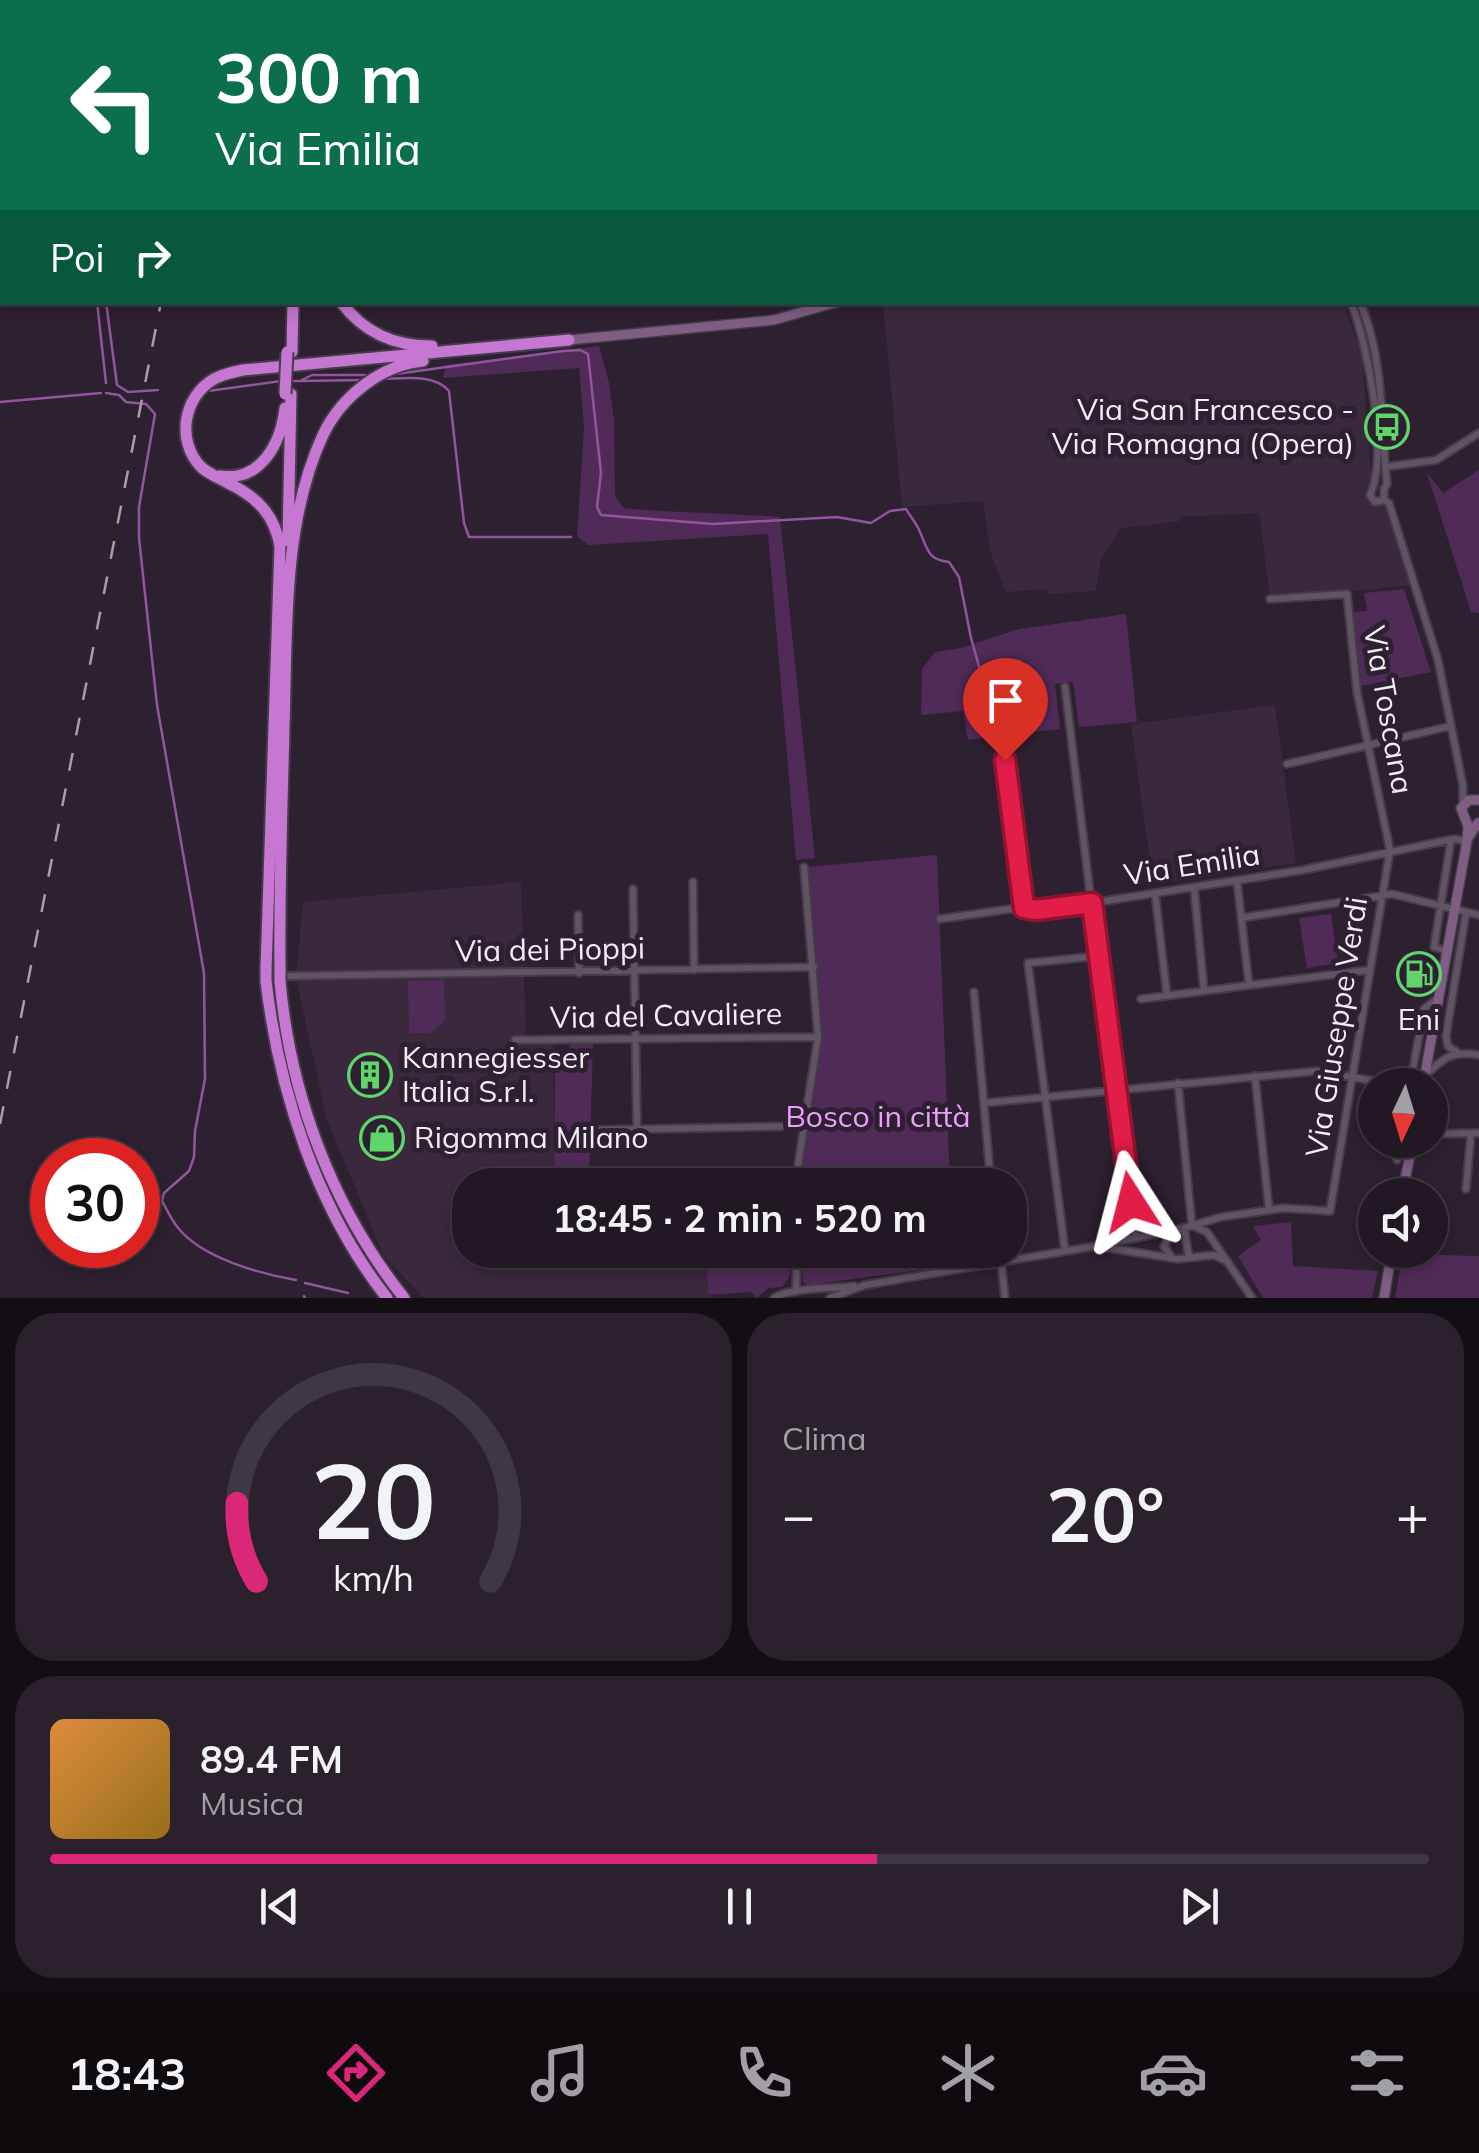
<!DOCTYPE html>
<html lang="it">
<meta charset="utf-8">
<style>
:root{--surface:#221824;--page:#2a212c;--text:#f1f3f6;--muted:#a2a0a6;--line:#3f3741;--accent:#db2777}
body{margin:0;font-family:Mulish,sans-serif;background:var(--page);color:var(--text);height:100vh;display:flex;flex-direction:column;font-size:38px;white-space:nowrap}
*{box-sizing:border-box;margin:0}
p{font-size:32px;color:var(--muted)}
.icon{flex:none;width:55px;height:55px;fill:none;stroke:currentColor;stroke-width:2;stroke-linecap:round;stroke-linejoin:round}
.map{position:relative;height:1298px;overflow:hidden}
.drawer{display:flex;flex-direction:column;gap:15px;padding:15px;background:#130d14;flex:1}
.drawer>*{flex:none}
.guide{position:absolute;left:0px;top:0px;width:1480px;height:305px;box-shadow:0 5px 15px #0003,0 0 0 2px var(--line);background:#0b6e4f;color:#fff;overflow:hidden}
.needle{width:65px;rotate:184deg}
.fabs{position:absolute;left:1358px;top:1068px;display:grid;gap:20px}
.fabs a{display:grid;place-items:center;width:90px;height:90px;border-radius:50%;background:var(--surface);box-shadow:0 5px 15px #0003,0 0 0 2px var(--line);font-size:50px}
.speed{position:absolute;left:30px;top:1138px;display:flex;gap:20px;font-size:50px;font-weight:700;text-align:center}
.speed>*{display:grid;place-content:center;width:130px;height:130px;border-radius:50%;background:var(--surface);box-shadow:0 5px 15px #0003,0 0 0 2px var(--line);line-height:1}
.speed .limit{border:15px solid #d22;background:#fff;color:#111}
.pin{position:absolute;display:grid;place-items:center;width:85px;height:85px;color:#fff;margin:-102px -42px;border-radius:50% 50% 50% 0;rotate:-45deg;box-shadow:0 0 10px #0007}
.pin .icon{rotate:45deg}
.me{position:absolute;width:110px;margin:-55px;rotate:351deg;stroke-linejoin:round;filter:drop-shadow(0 0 8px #0008)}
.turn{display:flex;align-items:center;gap:35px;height:210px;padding:0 50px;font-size:45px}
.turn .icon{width:130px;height:130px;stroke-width:2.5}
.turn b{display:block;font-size:70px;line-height:85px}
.then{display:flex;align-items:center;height:95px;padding:0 50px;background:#0003;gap:20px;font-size:38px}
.big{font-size:75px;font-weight:700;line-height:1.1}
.drawer .tile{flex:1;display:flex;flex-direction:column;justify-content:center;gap:15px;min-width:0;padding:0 35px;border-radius:40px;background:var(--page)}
.drawer .dial{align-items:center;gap:0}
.dial svg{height:260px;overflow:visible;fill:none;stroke:var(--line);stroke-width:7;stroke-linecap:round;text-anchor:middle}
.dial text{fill:var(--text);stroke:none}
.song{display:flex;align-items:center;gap:30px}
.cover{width:120px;height:120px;border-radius:15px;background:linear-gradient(135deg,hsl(30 70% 55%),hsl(40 70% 35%))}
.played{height:10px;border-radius:5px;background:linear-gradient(90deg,var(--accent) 60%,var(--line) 60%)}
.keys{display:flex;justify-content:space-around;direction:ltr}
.heat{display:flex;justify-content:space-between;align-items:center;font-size:55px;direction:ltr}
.drawer .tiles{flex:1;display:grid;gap:15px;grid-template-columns:1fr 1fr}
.tile:last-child{grid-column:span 2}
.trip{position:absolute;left:452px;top:1168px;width:575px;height:100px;border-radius:40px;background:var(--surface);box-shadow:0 5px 15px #0003,0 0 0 2px var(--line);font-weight:700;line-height:100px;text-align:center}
.tabs{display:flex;height:160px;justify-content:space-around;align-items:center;background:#0e0a0e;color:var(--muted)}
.tabs .icon{width:70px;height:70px}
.tabs .current{color:var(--accent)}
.tabs b{font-size:45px;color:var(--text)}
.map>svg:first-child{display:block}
</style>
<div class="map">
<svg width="1479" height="1298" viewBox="0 0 1479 1298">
<rect width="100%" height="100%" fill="#2d2030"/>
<path fill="#3a283d" d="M966,302l378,1 18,52 10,132 18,25 22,73 -142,14 -11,-86 -79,4v4l-59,7 -20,31 -5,32 -48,3 -2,-5 -40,3 -16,-41 -7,-50 -81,6 -19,-204z
M1275,705l21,158 -143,21 -22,-160z
M521,882l5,158h27l1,145h-84v65h234l6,47 40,1h-326l-41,-43 -57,-138 -30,-139 7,-76z"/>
<path fill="#512b58" d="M599,346l10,37 5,37 1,76 9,12c52,5 104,5 156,9l35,341 -19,2 -28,-326 -180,11 -11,-9 7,-108 -5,-60 -136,10 3,-13z
M1479,470v143l-8,-1 -44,-139 16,20z
M1404,589l27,83 -70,14 -8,-74 14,-1 -3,-18z
M1126,614l11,108 -58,5 -6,-45 -18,2 5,45 -92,11 -5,-29 -42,4 1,-46 13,-17 26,-4 58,-19z
M937,855l13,330h-152l24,-144 -14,-174z
M1331,914l7,49 -31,5 -8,-50z
M444,980l1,41 -15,12h-21l-1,-52z
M570,1044h23l-4,135 96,6h-131l1,-135h14z
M1291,1222l2,44 85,5 -6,27h-109l-25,-42 23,-16 -8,-14z
M704,1250h86v26l-8,11 -14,1 -11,10 -6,-6 -42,3z
M801,1250h154l2,15 -149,20 -5,-3z
M1403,1254l76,2v42h-84z"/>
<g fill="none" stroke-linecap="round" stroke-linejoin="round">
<path stroke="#92559d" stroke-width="2.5" d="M59,0v2
M69,0v2
M97,302l9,81
M106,302l11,83 11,7 30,-2
M396,374l167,-23 17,-1 8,4 13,119 -4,34 4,8 112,9 124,-7 34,6 19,-12 16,-2c4,7 11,15 14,23 8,18 7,27 29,30l10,15 12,61 26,92
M386,379c20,-1 49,-5 63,12l15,132 5,14h102
M289,381h11l12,-6h53
M301,381l61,-1
M208,391l73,-10
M106,393l13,2 7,7 20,2 9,10 -16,93v31l18,167 47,268 1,106 -10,52 -1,26 -5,14 -25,22 -2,8c5,9 10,20 17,28 24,29 81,45 117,51
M0,402l101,-9
M999,737l1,1
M305,1283l43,10
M304,1296l1,2"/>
<g stroke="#463c49" stroke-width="10">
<path id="street" d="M1168,0v2
M1351,302c17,45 38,151 19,193l5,7 9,-2
M1360,302c25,58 20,121 27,182l-3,5v11l5,3 49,157 25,126v19
M1385,467l51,-7 43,-27
M1065,687l49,403 22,146
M1002,740l22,167
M1287,764l164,-38
M1237,881l12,104
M693,882l1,88
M1194,887l10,104
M633,889l4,240
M1155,893l12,102
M578,915l1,58
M1241,918l151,-24 87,21
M940,919l84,-12 12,3 56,-7 211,-33 151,-31 13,2
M1447,951l-13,-4 17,-107
M287,976l527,-9
M974,992l17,193
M1141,999l228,-29
M515,1040l303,-3
M1457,1052l-9,-6 -2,-10 20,-123
M1255,1076l14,134
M1178,1083l14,143
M1410,1085l14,-76 13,-10
M1414,1085c26,-20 29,-36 65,-30
M984,1103l333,-32 80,14
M595,1130l208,-4
M1430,1134l49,-1
M1397,1160l3,-20
M795,1185l23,-148 -14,-170
M1466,1189l5,-55
M1193,1226l14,6 45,66
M1184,1228l5,30
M1172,1232l-8,14 8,12
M1102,1247l76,12 36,-4 14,7
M996,1250l1,12
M1065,1251l-37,-288 71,-7
M1001,1261l4,37
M796,1290l1,-40
M774,1298c16,-11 58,-9 80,-12
M830,1298l35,-13 225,-38 94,-19 37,-11 62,-9 47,3 60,-361 -33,-158 -10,-98 -77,5"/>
</g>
<g stroke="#463c49" stroke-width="12">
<path id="secondary" d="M1183,0l1,2
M1478,217h1
M569,340l205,-20 63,-18
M1468,838l10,-15
M1423,1085l44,-244 1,-15 -7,-18 8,-8h10
M1402,1195l11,-55
M1384,1298l8,-48"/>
</g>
<g stroke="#463c49" stroke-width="15">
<path id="highway" d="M268,0v2
M341,302c23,31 53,44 91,44
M292,352l1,-50
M220,476c41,6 61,-33 65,-68
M288,541l3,-147
M266,970l14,-424c-6,-32 -23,-49 -52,-63 -9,-5 -19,-9 -27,-16 -25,-26 -18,-70 13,-88 9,-5 19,-7 29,-9l326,-30
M280,971c-1,-81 2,-163 4,-244 3,-95 -2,-204 39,-292 18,-38 58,-70 100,-74
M266,981c13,111 51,228 121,317
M280,981c10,114 52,226 124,317"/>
</g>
<use href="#street" stroke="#615264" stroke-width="6"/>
<use href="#secondary" stroke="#7f5d85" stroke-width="9"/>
<use href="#highway" stroke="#c577d2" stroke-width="11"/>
<path stroke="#a89daa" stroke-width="2.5" stroke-dasharray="18 18" stroke-linecap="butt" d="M237,2l1,-2
M0,1124l161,-822"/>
<g stroke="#463c49" stroke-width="15" stroke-linecap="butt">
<path id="highway-bridge" d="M285,394l2,-42
M266,970v11
M280,971v10"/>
</g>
<use href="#highway-bridge" stroke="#c577d2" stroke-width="11"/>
</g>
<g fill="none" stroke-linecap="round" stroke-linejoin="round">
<g stroke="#92132f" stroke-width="25">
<path id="route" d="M1005,760l19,148 12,2 56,-7 39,299"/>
</g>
<use href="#route" stroke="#e11d48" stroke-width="18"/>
</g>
<defs>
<g id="bus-ring" transform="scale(2.25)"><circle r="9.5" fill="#2d2030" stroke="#5fd56b" stroke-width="1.5"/><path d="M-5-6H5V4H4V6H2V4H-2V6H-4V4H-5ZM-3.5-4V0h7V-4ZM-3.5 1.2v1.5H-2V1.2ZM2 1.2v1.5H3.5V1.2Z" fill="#5fd56b"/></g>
<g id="fuel-ring" transform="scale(2.25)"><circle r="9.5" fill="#2d2030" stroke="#5fd56b" stroke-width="1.5"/><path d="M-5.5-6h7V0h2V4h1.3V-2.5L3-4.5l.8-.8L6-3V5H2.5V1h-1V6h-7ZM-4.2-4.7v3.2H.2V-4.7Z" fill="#5fd56b"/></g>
<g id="building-ring" transform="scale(2.25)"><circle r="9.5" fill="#2d2030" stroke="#5fd56b" stroke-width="1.5"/><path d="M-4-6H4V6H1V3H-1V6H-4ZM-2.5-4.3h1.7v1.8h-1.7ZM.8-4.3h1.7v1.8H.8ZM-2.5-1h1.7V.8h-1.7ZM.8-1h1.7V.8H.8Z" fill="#5fd56b"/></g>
<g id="shop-ring" transform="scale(2.25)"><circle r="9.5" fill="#2d2030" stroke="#5fd56b" stroke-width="1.5"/><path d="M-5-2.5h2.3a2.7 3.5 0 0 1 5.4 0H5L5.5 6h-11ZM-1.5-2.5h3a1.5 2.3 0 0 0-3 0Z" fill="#5fd56b"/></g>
</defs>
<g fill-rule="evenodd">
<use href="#bus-ring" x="1387" y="427"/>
<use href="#fuel-ring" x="1419" y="974"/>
<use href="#building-ring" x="370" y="1075"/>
<use href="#shop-ring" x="382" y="1138"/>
</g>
<g text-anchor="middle" stroke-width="10" stroke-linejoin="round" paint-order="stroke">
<g font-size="30" fill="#f4ebf6" stroke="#2d2030" text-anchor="start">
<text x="1354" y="420" text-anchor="end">Via San Francesco -<tspan x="1354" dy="34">Via Romagna (Opera)</tspan></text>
<text x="1419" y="1030" text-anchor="middle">Eni</text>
<text x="402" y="1068">Kannegiesser<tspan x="402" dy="34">Italia S.r.l.</tspan></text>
<text x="414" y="1148">Rigomma Milano</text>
</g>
<g font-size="30" fill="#f4ebf6" stroke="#2d2030">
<text transform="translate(1388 710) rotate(80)" y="10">Via Toscana</text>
<text transform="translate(1192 865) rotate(-9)" y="10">Via Emilia</text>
<text transform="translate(550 950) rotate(-1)" y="10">Via dei Pioppi</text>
<text transform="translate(666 1016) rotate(-1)" y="10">Via del Cavaliere</text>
<text transform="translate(1337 1027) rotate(-81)" y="10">Via Giuseppe Verdi</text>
</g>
<g font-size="30" fill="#f09efe" stroke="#2d2030">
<text x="878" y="1127">Bosco in città</text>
</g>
</g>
</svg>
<div class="fabs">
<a><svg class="needle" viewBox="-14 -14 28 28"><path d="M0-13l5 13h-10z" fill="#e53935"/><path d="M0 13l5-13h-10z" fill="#a2a0a6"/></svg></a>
<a><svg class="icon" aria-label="sound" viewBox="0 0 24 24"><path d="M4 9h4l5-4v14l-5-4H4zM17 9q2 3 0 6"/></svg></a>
</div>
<div class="speed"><div class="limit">30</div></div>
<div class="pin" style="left:1005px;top:760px;background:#d93025"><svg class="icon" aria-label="arrive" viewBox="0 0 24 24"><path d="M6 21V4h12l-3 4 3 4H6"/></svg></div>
<svg class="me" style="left:1131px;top:1202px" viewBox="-20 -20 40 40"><path d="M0-17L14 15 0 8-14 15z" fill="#e11d48" stroke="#fff" stroke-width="4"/></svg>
<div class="trip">18:45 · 2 min · 520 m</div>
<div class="guide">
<div class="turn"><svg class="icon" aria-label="left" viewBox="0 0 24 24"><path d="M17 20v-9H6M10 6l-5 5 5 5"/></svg><div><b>300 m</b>Via Emilia</div></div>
<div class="then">Poi<svg class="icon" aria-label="right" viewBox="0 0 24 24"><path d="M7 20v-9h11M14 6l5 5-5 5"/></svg></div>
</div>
</div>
<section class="drawer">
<div class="tiles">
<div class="tile dial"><svg viewBox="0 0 100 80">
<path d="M14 69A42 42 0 1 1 86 69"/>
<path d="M14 69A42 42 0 0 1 8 45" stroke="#db2777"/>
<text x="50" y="56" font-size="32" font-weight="700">20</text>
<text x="50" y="72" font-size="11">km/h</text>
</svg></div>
<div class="tile"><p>Clima</p>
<div class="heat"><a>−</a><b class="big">20°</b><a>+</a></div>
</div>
<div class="tile">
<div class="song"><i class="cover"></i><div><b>89.4 FM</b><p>Musica</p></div></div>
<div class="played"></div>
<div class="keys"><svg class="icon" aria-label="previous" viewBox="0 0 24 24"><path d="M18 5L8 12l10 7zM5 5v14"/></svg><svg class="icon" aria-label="pause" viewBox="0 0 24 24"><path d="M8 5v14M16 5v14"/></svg><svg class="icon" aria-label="next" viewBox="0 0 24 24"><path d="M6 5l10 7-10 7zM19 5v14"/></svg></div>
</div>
</div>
</section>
<nav class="tabs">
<b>18:43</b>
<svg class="icon current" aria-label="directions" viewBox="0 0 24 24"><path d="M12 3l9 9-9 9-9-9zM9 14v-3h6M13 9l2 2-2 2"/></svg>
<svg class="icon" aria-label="music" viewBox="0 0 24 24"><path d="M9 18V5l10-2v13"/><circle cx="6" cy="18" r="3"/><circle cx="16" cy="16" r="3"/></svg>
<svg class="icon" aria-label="phone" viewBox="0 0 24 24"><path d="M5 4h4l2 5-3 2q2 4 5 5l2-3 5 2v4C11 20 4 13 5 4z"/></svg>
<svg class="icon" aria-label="climate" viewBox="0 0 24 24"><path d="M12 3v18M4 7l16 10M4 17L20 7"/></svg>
<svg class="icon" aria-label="car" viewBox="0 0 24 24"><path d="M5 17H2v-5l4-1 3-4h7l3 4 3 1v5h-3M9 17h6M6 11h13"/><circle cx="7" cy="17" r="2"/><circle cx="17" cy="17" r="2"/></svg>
<svg class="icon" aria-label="filters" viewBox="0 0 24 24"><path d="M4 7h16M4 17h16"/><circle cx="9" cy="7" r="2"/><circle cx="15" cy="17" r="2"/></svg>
</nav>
